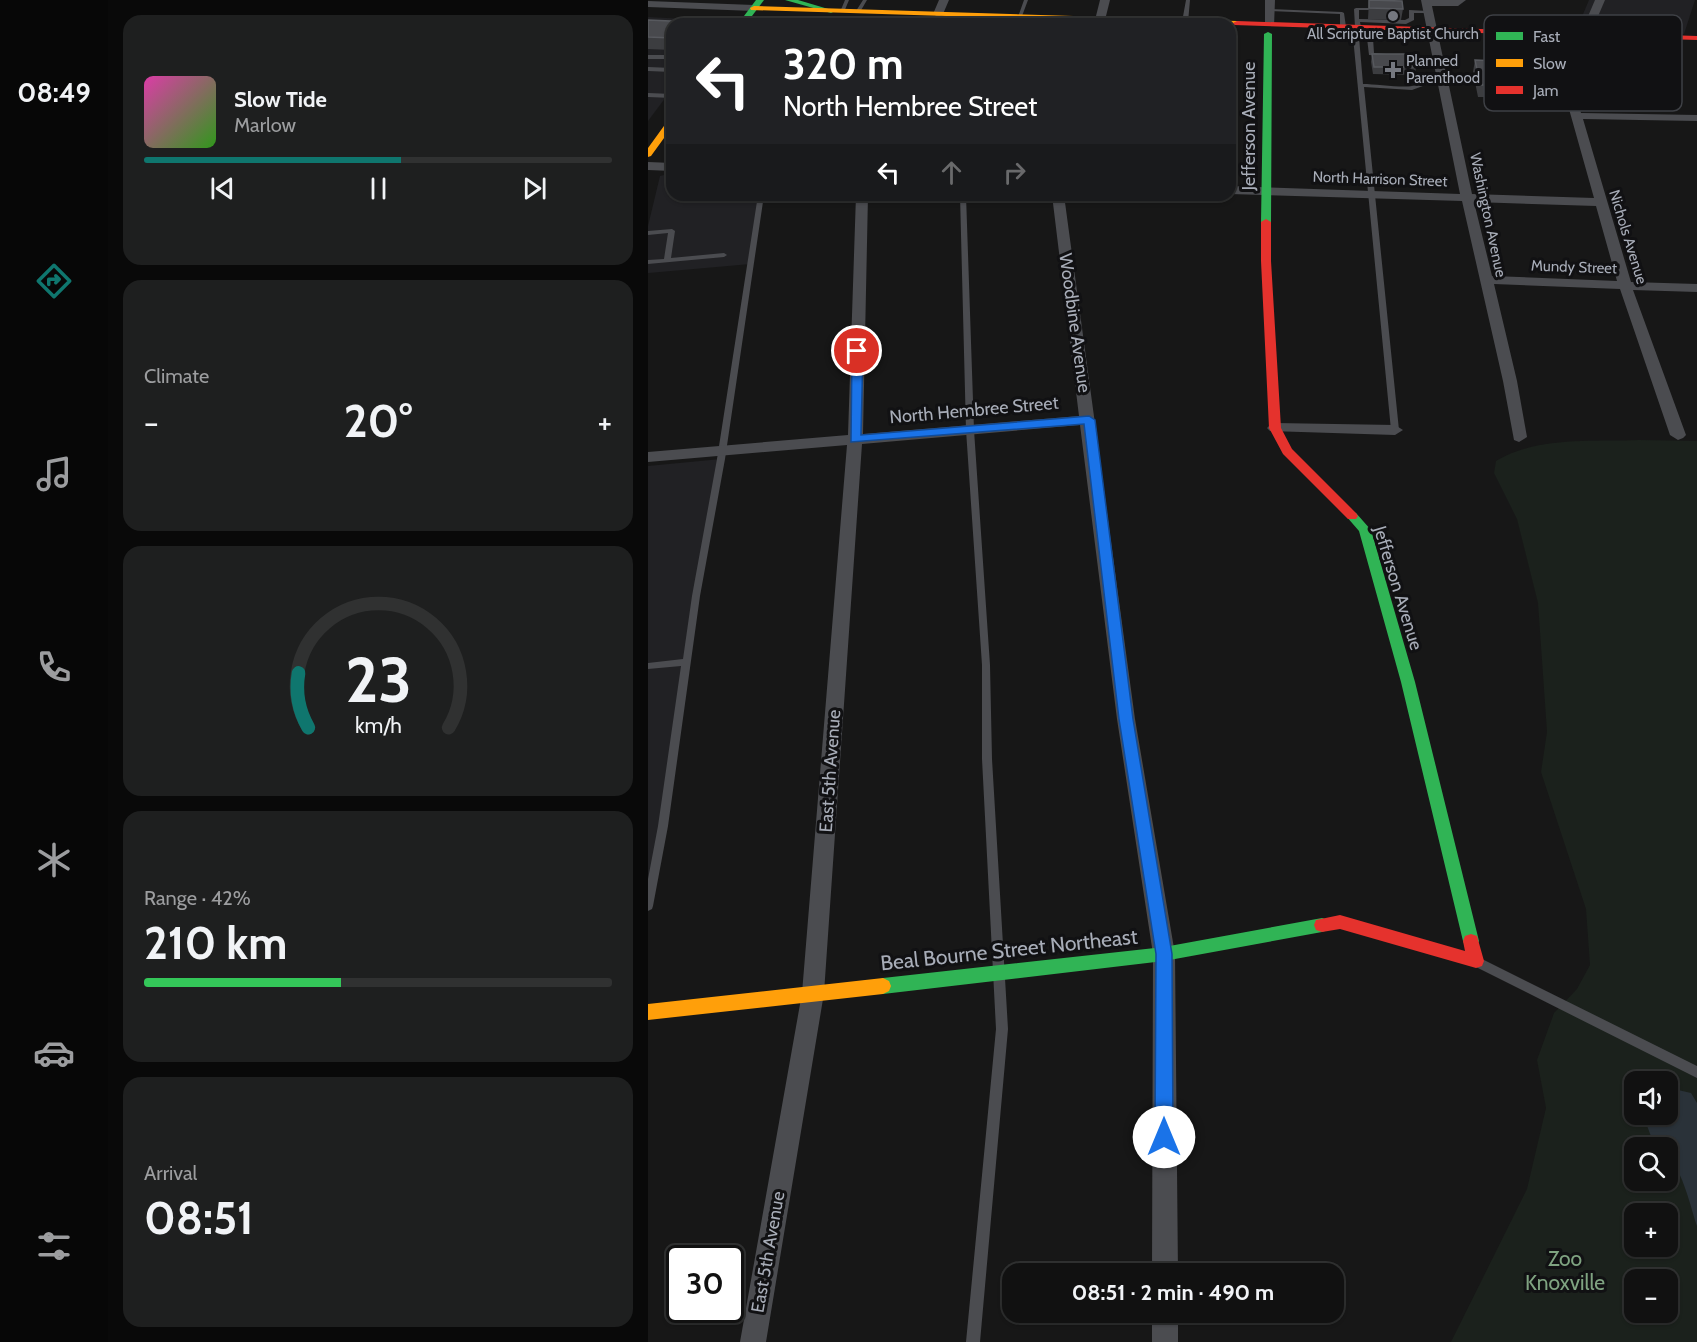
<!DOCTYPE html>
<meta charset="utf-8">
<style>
:root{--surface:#111;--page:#1e1f1f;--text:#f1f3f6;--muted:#9c9d9f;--line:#303131;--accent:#0f766e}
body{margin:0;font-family:Cabin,sans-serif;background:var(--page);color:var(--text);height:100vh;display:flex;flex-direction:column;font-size:22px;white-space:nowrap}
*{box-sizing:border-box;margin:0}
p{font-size:20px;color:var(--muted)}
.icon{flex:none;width:33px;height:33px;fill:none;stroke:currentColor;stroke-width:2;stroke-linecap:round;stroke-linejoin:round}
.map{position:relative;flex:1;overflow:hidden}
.details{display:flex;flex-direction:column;gap:15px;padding:15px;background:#090909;width:540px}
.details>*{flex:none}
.hud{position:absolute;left:18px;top:18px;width:570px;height:183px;border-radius:18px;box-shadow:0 2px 4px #0004,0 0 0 2px var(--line);background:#202124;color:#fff;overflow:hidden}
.buttons{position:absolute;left:976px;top:1071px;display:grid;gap:12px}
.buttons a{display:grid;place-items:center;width:54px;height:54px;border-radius:12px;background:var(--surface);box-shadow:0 2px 4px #0004,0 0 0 2px var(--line);font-size:30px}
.speed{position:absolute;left:18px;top:1245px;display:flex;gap:12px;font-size:30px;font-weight:700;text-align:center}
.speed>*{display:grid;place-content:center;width:78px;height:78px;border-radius:50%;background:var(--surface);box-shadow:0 2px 4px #0004,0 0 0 2px var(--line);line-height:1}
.speed .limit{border:3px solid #111;border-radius:9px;background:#fff;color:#111}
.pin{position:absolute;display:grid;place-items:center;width:51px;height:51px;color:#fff;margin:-26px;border:3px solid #fff;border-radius:50%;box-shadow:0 2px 6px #0007}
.me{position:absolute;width:66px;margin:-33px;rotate:0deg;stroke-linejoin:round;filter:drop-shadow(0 0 4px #0008)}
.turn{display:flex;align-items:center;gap:21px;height:126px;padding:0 18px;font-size:27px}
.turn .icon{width:78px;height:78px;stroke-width:2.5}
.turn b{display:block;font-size:42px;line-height:51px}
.lanes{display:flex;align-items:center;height:57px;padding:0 18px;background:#0003;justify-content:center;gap:30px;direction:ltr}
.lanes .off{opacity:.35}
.big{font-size:45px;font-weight:800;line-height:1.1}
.details .widget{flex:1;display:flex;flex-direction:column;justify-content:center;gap:9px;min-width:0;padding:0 21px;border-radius:18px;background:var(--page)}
.details .dial{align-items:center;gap:0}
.dial svg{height:156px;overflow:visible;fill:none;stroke:var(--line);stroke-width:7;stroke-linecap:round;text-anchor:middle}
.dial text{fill:var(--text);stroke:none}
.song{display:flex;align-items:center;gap:18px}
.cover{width:72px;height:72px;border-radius:9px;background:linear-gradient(135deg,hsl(320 70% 55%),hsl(110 70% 35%))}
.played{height:6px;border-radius:3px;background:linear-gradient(90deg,var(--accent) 55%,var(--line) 55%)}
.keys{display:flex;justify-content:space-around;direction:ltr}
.heat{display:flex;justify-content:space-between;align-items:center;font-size:33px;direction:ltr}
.charge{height:9px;border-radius:4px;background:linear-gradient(90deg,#34c759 42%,var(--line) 0)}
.trip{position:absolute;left:354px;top:1263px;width:342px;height:60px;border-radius:18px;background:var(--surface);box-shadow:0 2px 4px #0004,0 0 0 2px var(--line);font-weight:800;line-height:60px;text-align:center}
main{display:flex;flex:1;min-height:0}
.tabs{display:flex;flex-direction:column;width:108px;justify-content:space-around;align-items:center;background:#070707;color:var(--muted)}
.tabs .icon{width:42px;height:42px}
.tabs .current{color:var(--accent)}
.tabs b{font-size:27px;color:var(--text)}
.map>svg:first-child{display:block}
</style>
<main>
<nav class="tabs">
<b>08:49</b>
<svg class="icon current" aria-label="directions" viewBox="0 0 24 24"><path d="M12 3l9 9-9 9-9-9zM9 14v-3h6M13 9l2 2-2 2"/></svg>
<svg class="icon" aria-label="music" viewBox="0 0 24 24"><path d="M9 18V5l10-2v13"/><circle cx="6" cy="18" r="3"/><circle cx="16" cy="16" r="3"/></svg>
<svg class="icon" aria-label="phone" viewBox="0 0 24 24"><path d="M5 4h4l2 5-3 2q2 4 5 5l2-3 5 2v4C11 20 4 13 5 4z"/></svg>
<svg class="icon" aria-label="climate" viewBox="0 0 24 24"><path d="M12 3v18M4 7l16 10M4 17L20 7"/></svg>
<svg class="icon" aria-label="car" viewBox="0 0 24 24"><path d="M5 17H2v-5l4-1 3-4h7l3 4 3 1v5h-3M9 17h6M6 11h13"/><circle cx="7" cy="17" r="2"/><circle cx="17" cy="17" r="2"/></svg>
<svg class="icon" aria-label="filters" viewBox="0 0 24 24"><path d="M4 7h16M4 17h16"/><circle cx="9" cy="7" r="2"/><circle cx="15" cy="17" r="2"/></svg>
</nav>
<section class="details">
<div class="widget">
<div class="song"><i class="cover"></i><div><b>Slow Tide</b><p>Marlow</p></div></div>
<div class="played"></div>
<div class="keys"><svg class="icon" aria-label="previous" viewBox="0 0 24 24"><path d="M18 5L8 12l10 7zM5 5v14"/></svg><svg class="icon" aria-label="pause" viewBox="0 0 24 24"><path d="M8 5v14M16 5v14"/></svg><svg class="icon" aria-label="next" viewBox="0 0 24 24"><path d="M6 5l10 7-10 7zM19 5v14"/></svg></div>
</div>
<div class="widget"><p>Climate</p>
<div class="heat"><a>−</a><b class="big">20°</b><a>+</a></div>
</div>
<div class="widget dial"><svg viewBox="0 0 100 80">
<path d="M14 69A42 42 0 1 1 86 69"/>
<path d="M14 69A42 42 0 0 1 9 41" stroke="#0f766e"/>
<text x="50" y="56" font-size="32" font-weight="700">23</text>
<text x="50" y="72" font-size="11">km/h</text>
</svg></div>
<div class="widget"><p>Range · 42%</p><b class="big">210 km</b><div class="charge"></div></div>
<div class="widget"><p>Arrival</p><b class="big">08:51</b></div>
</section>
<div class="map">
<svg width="1049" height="1342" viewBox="0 0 1049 1342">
<rect width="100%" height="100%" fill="#171717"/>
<path fill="#212124" d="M941,0h106l-11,34 -75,-2 -10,-2 -3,-3 -18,-1z
M0,17l75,4 -3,3h-48v65l-24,32z
M24,173v22h89l-10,69 -103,9v-47l12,-50z
M73,459l-73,447v-440z"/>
<path fill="#1b211c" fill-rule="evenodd" d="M991,440l58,1v901h-246l76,-153 19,-81 -9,-48 17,-47 23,-24 13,-24 -4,-56 -45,-137 6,-40 -9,-129 -21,-84 -23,-46 2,-12c42,-25 95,-19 143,-21zM987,1082h33v32h-33zM987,1148h33v32h-33zM987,1214h33v32h-33zM987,1280h33v32h-33z"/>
<path fill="#2a3239" d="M1030,1090l13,3 6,10v123c-6,-17 -14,-56 -29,-68v-10l-13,-1 -12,-32 25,-1v-23z"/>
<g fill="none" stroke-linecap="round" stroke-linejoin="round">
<path fill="#4b4c50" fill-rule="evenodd" d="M197,0h4l-5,12h-4z
M215,0h4l-7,12h-4v-1z
M376,0h4l-6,16 -4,1z
M538,0h4l-2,22 -3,2 -3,-2z
M708,8h23l2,1 -2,1h-20v9l46,1 4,-2v-8l19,1 2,1 -2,1h-14v7l-8,4 -46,-2 1,5 -3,2 -3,-2 -1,-18z
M622,9l72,3 2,1 2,14 -3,2 -3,-2v-13l-72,-3v-1z
M202,18l4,1 -2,5h-6z
M708,35l3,2 4,47c12,0 39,4 49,2 12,-2 21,-10 33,-6l-14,3 -19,7 -48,-3 35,343 -4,2 -4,-2 -38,-393z
M722,36l3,2 1,15 12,1v2l-17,-1 -2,-17z
M0,55h24v4h-24z
M0,67l24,1v4l-24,-1z
M0,93l24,1v4l-24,-1z
M110,195h6l-39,264 -25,137 -32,230 -15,80 -1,3 -4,2v-32l10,-53 23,-160 -33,3v-6l35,-4 9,-63 25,-137z
M312,195h6l8,235 16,235 2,94 16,270 -28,313h-14l30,-313 -14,-270v-94l-16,-235z
M24,229l3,2 -4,27 53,-5 3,2 -3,2 -76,7v-4l16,-1 4,-26 -20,2v-4z
M830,957l219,109v12l-223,-112 -1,-4 1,-4z"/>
<path fill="#4b4c50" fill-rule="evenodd" d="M291,0h10l-6,14 -5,3 -5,-3z
M452,0h10l-6,24h-10z
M617,0h10l-1,26 -9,-2z
M773,0h45l-8,6h-26l40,188 122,4 -43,-153 1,-2 9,2 20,68 116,2v6l-114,-2 48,163 66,2v8l-64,-2 53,145 -3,3 -5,2 -8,-5 -50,-146 -126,-5 23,97 10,56 -8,5 -5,-2 -11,-59 -41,-180 -232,-7v-8l230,8zM826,202l122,4 21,75 -125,-5z
M947,0h10l-15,35 -9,2 -1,-2z
M0,1l106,4 5,3 -5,3 -106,-4z
M0,162l24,1v8l-24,-1z
M208,195h12l-5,239 216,-18 -27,-221h12l71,524 40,235 3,320h-26l1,-320 -36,-235 -37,-294 -218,19 -38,549 -58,349h-26l62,-349 45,-548 -199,17v-10l200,-17z
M627,423l120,2 8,5 -8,5 -125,-4 -3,-3 3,-3z
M504,1312h26v30h-26z"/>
<path fill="#30b455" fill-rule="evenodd" d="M108,0h8l-18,24h-8z
M137,0h13l37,11 -4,2z
M620,32l4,2 -1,188 -5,3 -5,-3 3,-188z
M704,512l4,1 15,17 44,152 64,259 -2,5 -6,2 -6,-2 -2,-5 -62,-259 -42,-151 -13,-15z
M674,918l6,2 2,5 -2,5 -6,2 -158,29 -281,33 -6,-3 -2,-5 2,-5 6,-3 281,-31z"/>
<path fill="#ff9f0a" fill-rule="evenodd" d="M106,6l483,15 4,2 -4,2 -486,-15 -1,-2z
M24,118v9l-21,29 -3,1v-9l21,-29z
M235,978l6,3 2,5 -2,5 -6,3 -235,26v-16z"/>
<path fill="#e5322d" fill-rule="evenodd" d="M589,21l460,15v4l-463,-15 -1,-2z
M618,219l5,3v39l10,167 11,21 64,64 2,3 -2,3h-8l-65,-65 -14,-26 -8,-167v-39z
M692,915l125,36 -2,-10 2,-5 6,-2 6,2 7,25 -2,5 -6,2 -136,-39 -18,3 -6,-2 -2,-5 2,-5z"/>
</g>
<path fill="#3c3d40" d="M721,0l34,9 -2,11 -33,-1z
M0,20l44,2 1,2h-21v26l-24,-1z
M724,54l44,13 -1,8 -42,-1 -2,-12z
M827,60l28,26 -2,12 -3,-1 -1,7 -12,-1 -1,-6h-6l-5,-25z"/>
<path fill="#48494d" stroke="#57595e" stroke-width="1.5" d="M721,0l33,1 1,8 -34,-1z
M0,20l44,2 -2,2h-18v14l-24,-1z
M724,54h36l7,4 1,9h-42z
M827,60l22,1 6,25 -5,-1 2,7 -12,-1 -2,-6h-6z"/>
<path fill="#1a73e8" stroke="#114b97" stroke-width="1.5" d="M209,347l6,4 -2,84 228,-19 6,4 38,299 39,235 1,183 -2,6 -7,3 -6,-3 -3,-6 1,-183 -37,-235 -35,-295 -233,18 1,-91z"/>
<g fill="#757880" stroke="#111113" stroke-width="2">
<circle cx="745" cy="16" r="6"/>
<path d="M742 61h6v6h6v6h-6v6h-6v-6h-6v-6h6z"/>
</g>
<g text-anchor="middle" stroke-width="6" stroke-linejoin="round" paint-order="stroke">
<g font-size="15" fill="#a8adb8" stroke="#111113">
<text x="745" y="39">All Scripture Baptist Church</text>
<text x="758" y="66" text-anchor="start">Planned<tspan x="758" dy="17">Parenthood</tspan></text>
</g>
<g font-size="15" fill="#a8adb8" stroke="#111113">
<text transform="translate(732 179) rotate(2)" y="5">North Harrison Street</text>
<text transform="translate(840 215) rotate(78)" y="5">Washington Avenue</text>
<text transform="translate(980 237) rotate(73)" y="5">Nichols Avenue</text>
<text transform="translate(926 267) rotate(2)" y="5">Mundy Street</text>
</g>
<g font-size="18" fill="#a8adb8" stroke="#111113">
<text transform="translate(601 126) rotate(-90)" y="6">Jefferson Avenue</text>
<text transform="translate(427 323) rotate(82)" y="6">Woodbine Avenue</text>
<text transform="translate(326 410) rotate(-5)" y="6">North Hembree Street</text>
<text transform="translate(750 588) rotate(73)" y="6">Jefferson Avenue</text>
<text transform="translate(182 771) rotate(-86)" y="6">East 5th Avenue</text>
<text transform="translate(120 1252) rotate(-80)" y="6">East 5th Avenue</text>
</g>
<g font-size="21" fill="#a8adb8" stroke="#111113">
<text transform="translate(361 950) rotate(-6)" y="7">Beal Bourne Street Northeast</text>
</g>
<g font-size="21" fill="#7fa381" stroke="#111113">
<text x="917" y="1266">Zoo<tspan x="917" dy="24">Knoxville</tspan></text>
</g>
</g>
<rect x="836" y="15" width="198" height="96" rx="9" fill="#111113" stroke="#3e4045" stroke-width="1.5"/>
<rect x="848" y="32" width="27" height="8" fill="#30b455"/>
<rect x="848" y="59" width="27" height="8" fill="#ff9f0a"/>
<rect x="848" y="86" width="27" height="8" fill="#e5322d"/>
<g font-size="16" fill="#a8adb8">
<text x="885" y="42">Fast</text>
<text x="885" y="69">Slow</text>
<text x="885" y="96">Jam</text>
</g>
</svg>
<div class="buttons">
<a><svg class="icon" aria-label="sound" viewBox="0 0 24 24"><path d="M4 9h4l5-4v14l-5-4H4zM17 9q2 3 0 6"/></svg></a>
<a><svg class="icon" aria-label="search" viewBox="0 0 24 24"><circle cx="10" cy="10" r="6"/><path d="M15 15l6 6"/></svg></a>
<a>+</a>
<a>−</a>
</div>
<div class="speed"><div class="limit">30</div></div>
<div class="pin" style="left:209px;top:351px;background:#d93025"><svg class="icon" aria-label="arrive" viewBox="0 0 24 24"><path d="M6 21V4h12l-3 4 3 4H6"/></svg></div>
<svg class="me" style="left:516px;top:1137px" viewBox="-20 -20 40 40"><circle r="19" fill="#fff"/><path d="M0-13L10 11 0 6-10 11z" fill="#1a73e8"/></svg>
<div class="trip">08:51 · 2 min · 490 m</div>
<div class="hud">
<div class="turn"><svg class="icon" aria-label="left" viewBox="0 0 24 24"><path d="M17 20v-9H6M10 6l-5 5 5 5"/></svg><div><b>320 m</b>North Hembree Street</div></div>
<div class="lanes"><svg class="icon" aria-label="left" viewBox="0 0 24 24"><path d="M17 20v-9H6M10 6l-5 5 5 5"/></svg><svg class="icon off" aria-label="ahead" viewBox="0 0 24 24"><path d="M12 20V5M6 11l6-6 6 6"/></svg><svg class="icon off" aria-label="right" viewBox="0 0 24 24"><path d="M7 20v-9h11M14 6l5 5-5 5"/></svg></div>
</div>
</div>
</main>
